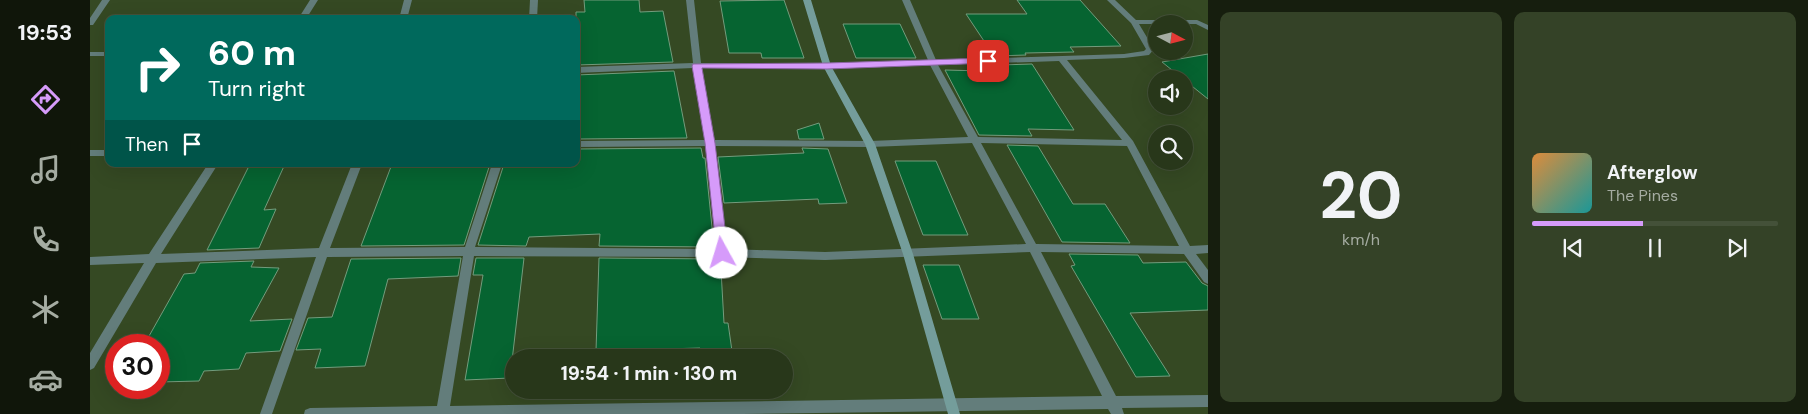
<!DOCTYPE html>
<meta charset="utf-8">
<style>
:root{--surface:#28371a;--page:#344227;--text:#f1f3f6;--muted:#a5aca2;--line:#445139;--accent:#d69bfa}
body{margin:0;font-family:"DM Sans",sans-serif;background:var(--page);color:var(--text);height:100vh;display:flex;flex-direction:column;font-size:19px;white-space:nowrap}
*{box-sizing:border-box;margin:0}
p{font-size:16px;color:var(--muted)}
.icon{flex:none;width:28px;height:28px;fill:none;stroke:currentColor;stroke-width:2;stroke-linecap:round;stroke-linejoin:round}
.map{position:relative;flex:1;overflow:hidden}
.sheet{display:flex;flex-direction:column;gap:12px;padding:12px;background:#161e0e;width:600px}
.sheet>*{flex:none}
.hud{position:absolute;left:15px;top:15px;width:475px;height:152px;border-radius:10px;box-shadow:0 5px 20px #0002,0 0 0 1px var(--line);background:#00695c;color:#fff;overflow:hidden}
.needle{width:32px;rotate:97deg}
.tools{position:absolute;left:1058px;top:15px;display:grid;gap:10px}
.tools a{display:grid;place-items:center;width:45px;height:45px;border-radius:50%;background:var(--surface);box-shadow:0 5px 20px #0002,0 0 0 1px var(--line);font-size:25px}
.speed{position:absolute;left:15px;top:334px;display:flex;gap:10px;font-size:25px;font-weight:700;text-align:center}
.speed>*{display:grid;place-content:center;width:65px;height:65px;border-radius:50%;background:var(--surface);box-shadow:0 5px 20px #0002,0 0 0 1px var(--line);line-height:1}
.speed .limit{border:8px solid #d22;background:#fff;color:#111}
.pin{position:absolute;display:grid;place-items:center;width:42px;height:42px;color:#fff;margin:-21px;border-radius:10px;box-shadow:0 2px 8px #0006}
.me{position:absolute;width:55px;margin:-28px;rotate:354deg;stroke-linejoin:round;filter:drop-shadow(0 0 4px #0008)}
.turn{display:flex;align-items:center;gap:18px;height:105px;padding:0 20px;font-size:22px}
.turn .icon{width:65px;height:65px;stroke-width:2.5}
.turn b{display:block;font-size:35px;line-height:42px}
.then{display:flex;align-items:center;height:48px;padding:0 20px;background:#0003;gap:10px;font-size:19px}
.sheet .card{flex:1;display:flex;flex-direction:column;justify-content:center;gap:8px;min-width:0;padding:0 18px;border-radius:10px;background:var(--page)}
.sheet .dial{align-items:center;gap:0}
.dial b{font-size:65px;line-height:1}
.song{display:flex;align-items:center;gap:15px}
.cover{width:60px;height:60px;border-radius:8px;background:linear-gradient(135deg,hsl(30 70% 55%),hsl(180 70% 35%))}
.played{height:5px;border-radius:2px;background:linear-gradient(90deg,var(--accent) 45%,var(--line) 45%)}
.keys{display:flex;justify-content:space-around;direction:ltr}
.sheet .tiles{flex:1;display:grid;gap:12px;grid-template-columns:repeat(2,1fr)}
.trip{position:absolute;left:415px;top:349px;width:288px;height:50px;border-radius:25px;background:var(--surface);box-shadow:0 5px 20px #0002,0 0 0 1px var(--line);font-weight:800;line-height:50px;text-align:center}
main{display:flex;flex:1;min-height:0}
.tabs{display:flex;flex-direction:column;width:90px;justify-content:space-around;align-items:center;background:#10160a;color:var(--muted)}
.tabs .icon{width:35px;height:35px}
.tabs .on{color:var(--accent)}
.tabs b{font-size:22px;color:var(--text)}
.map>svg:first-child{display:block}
</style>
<main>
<nav class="tabs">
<b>19:53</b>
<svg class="icon on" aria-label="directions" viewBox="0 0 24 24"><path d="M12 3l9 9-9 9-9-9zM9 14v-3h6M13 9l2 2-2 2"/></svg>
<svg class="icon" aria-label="music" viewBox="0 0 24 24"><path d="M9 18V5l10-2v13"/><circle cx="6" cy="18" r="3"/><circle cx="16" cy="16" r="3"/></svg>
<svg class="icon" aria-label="phone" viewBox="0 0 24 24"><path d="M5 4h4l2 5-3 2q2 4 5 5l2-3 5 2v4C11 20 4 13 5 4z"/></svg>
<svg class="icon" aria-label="climate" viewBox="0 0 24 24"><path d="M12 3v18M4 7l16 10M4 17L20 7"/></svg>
<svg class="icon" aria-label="car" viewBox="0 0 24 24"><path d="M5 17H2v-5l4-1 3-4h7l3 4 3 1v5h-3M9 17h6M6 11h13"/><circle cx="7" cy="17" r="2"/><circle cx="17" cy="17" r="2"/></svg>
</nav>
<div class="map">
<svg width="1118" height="414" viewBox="0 0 1118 414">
<rect width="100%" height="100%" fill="#354923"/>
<path fill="#066431" stroke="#739c7d" d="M494,0h55l1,12 23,-1 10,51 -97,3v-53h9z
M694,0l20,58h-42l-1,-5h-32l-9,-52z
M927,0h63l41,46 -51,1 4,5 -49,1 1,2 -32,1 -28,-42h61z
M753,24h57l16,34h-60z
M1118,54v45l-46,-37z
M942,64l42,66 -46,-1 4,7 -53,-1 -34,-65 39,1 6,-4 2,4h12l-4,-6z
M584,71l13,67 -111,1v-64z
M729,123l5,16h-25l-2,-9z
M917,145l31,1 35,58h32l25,39 -68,-1z
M611,148l2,10h2l9,89 -115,-1 1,-12 -71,3 -3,9 -48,-1 26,-81h72v-15z
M712,148l26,1 19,54 -28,1 -1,-5 -94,4 -6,-46 86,-4z
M805,161h41l32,74h-45z
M160,164h35l-21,46 12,-1 -17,39 -52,2z
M302,164h98l-26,81 -103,1z
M979,254l69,1 5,8 43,-1 16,21 6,3v24l-78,3 40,63 -34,1 -65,-111 4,-1z
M371,258l-3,18 -70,3 -23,87 -50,2 6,-19 -25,1 12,-32 24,-1 19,-58z
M386,258h48l-14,120 -45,2 18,-105h-10z
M509,258l118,1 2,11h2l3,53h4l5,35h-33v-10l-104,3z
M164,261l-3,6 28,1 -29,53 42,-2 -12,32 -34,2 -7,16 -35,2 -5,10 -40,1v-37h-15l40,-71 11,-1 5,-10z
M833,265h36l20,54h-37z"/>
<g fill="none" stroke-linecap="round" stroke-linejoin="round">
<path fill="#637d7b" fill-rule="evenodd" d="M12,0h8l-17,25h-3v-7z
M220,0h8l-12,19h-8z
M314,0h8l-5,19h-8z
M440,0h8l-1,19h-8z
M596,0h8l7,63 126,1 101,-4 -26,-60h8l26,60 188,-6 20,-3 2,-2 -15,-26 -24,-23h8l21,20h61l11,5v5l-12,-6h-57l15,25 -5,6 -25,3 -57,2 66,81 57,105 18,-1v8l-12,1 12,16v14l-4,-2 -20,-28 -143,-2 75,144 92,-1v12l-86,1 2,6h-13l-3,-5 -366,5h-438l1,-4 5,-2 127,-2 26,-150 -136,1 -55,157h-12l56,-157 -160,6 -62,105 -4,2v-17l54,-90 -54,2v-8l59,-3 59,-90h10l-57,90 158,-6 33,-84h10l-32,84 135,-1 27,-83h10l-27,83 241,2 -10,-103 -130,1v-6l129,-1 -12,-72 -117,5v-6l117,-4zM969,61l63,79 -144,-3 -40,-72zM840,65l38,72 -98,4 -156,-1 -13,-72h126zM882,143l54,101 -201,8 -98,-3 -12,-103 155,1zM891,143l146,3 52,100 -143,-2zM940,252l72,144 -652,10 24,-150 248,1 103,3z
M0,52h19v4h-19z
M0,150h19v6h-19z"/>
<path fill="#749d9b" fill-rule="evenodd" d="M713,0h8l20,66 44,78 38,110 47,160h-12l-45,-160 -38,-110 -42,-78z"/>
</g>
<path fill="#d69bfa" stroke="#8b65a2" d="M898,58l4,3 -1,2 -164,6 -125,-1 13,75 13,110 -2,3h-9l-12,-113 -13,-77 1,-2 134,-1z"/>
</svg>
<div class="tools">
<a><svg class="needle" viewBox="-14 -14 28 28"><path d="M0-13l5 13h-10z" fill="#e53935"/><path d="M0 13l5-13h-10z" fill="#a5aca2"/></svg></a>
<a><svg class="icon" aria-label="sound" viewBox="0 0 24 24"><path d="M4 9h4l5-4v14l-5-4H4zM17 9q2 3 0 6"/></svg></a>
<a><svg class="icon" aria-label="search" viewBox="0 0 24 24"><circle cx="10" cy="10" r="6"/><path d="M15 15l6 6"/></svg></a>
</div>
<div class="speed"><div class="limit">30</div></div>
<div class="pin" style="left:898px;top:61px;background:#d93025"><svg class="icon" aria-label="arrive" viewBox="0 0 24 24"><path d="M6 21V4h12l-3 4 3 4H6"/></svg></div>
<svg class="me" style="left:632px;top:253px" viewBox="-20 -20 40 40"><circle r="19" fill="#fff"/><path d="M0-13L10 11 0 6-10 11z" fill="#d69bfa"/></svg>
<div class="trip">19:54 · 1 min · 130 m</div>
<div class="hud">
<div class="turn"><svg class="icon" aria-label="right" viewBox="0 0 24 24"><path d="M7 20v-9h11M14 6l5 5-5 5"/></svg><div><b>60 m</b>Turn right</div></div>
<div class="then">Then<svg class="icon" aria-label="arrive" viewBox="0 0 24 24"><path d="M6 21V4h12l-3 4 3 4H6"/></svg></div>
</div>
</div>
<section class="sheet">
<div class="tiles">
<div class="card dial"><b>20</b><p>km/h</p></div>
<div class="card">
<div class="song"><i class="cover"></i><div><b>Afterglow</b><p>The Pines</p></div></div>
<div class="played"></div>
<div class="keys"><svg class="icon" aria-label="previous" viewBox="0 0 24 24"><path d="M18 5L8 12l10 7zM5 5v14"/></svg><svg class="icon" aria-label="pause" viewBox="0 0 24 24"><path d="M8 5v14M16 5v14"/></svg><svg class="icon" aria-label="next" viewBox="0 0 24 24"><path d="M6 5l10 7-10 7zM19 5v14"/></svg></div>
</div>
</div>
</section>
</main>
